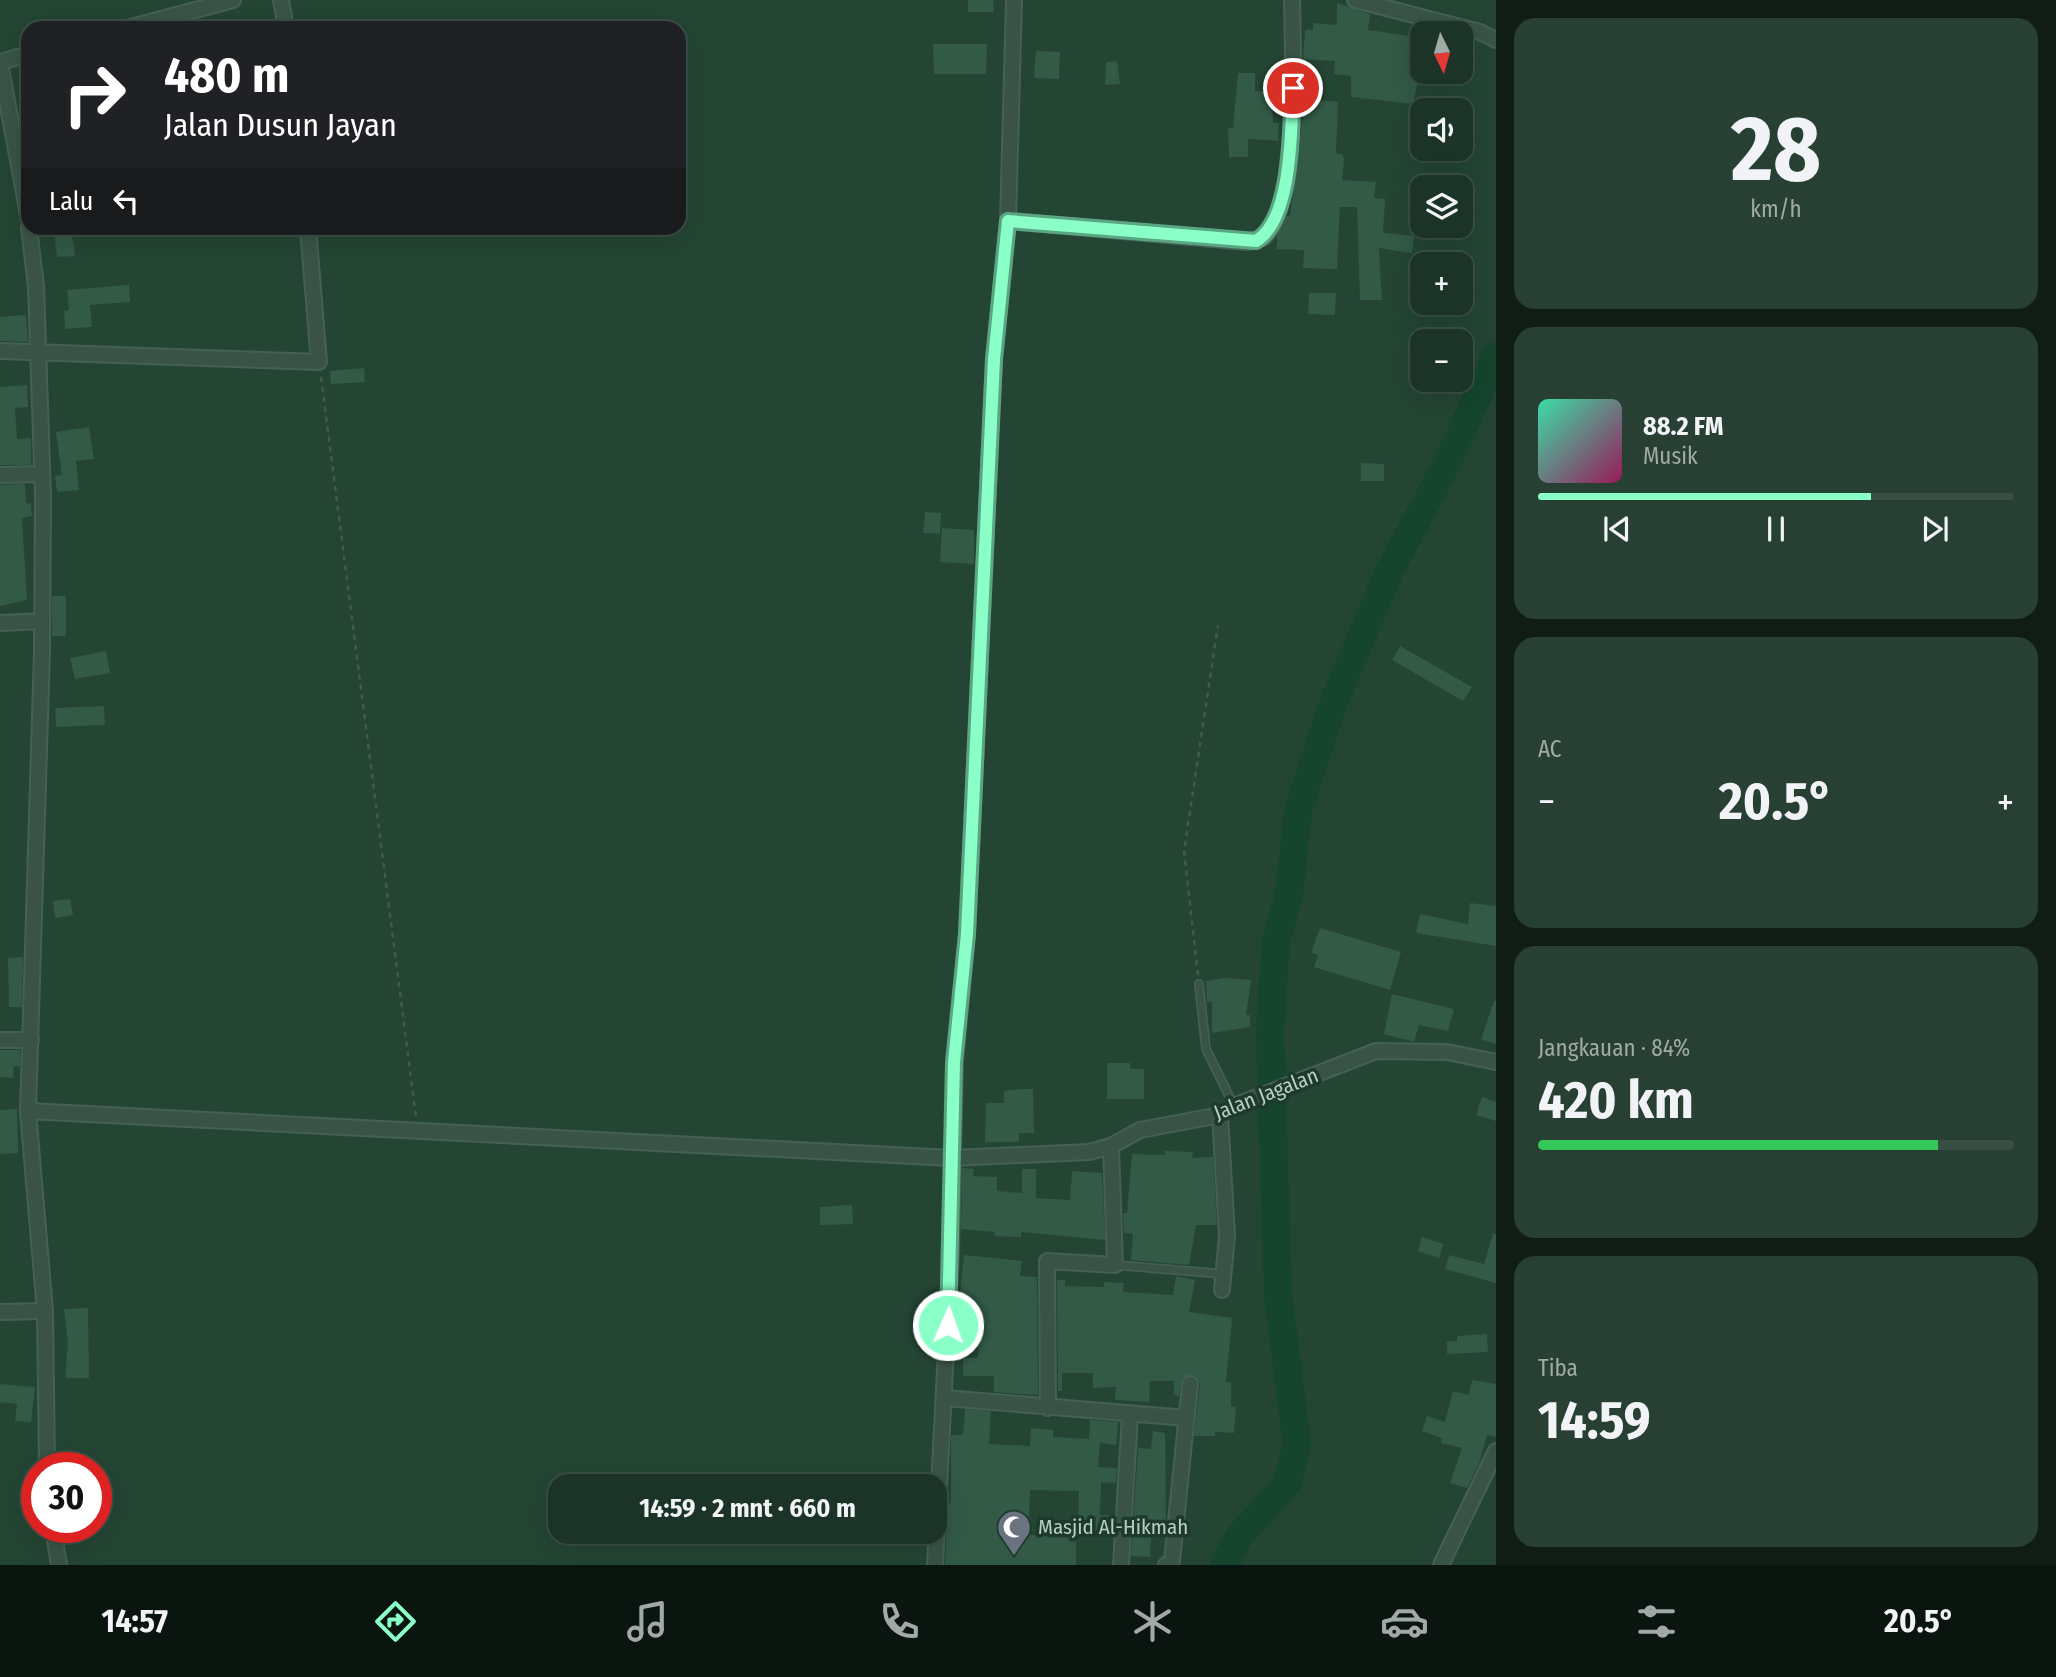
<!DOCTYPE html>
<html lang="id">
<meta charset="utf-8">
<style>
:root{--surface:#1b3427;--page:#283f33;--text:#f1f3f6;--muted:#a0aaa7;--line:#394f44;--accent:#8affc8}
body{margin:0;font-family:"Fira Sans Condensed",sans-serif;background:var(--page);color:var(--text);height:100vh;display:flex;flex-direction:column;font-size:26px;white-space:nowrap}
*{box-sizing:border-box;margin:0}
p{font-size:23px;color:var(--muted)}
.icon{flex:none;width:38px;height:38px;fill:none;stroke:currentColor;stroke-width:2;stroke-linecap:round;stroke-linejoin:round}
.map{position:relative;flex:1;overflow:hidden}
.panel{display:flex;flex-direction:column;gap:18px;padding:18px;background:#0f1d15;width:560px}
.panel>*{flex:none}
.hud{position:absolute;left:21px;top:21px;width:665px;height:214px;border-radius:21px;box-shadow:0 7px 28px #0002,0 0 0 2px var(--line);background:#202124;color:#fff;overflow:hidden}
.needle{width:46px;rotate:175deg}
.controls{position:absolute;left:1410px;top:21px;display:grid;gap:14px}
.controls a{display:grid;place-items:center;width:63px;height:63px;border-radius:14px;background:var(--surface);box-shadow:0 7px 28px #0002,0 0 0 2px var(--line);font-size:35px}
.speed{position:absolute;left:21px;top:1452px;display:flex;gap:14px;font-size:35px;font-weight:700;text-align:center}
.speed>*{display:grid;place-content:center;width:91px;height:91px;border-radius:50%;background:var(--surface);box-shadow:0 7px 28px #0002,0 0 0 2px var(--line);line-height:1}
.speed .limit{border:10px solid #d22;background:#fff;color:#111}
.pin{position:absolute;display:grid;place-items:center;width:60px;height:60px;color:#fff;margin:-30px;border:4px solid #fff;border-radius:50%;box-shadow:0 2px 7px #0007}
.me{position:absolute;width:77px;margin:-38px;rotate:2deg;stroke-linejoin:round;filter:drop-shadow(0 0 5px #0008)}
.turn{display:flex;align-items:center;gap:24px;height:147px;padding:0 28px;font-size:32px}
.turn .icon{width:91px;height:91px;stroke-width:2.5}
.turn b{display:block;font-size:49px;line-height:60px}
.then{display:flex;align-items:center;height:66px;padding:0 28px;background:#0003;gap:14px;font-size:26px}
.big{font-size:52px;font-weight:700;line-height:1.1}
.panel .widget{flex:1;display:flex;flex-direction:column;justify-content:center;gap:10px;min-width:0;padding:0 24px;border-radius:21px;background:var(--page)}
.panel .dial{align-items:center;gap:0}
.dial b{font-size:91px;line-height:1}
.song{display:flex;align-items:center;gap:21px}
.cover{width:84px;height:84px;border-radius:10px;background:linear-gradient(135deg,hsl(160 70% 55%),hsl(330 70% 35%))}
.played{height:7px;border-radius:4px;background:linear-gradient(90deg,var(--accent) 70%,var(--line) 70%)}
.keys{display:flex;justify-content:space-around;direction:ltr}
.heat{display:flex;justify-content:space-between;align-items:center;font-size:38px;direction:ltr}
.charge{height:10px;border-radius:5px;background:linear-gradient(90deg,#34c759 84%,var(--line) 0)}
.trip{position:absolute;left:548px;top:1474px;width:399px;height:70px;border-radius:21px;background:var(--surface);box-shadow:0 7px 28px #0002,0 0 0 2px var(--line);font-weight:700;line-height:70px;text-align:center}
.dock{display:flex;height:112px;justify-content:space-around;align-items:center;background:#0b1510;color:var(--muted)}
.dock .icon{width:49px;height:49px}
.dock .active{color:var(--accent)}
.dock b{font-size:32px;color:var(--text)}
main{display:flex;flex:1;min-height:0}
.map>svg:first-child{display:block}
</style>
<main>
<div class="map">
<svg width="1496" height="1565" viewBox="0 0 1496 1565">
<rect width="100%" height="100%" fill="#244534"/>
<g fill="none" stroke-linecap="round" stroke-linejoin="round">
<path stroke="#15452d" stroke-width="28" d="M1224,1565l17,-31 46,-50 10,-40 -19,-149 -8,-262 6,-92 13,-46 9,-84 33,-102 58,-137 58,-109 49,-107"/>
</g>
<path fill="#325a46" d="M968,0h25l1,12h-26z
M1337,3l33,11 -2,16 42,6 1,-7 12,2v27l-10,46 -62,-7v-21l-17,-2 1,-13 -32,-2 2,-29h8v-7l24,2z
M933,44h54l-1,30h-52z
M1036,51l24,1 -1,27 -25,-1z
M1117,61l3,23 -15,1 1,-23z
M1238,73h17v18h17l1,32h6l-1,18 -30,-2v18h-19l-1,-29h5z
M1305,99l33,3 -2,51 6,1 2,5 -2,21 34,2 -2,16 11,1 -2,34 31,3 -2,17 -33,-5 3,52h-22l-3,-93h-17l-3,62 -34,-1 1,-18 -27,-1v-15l9,-18h4z
M71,228l4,28 -18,1 -3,-28z
M129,285l1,17 -40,3 2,22 -27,2 -1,-18 5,-1 -2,-20z
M1309,293h27l-1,22 -27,-1z
M26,315l2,27 -28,-1v-24z
M364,368l1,14 -34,2 -1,-13z
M27,385l1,22 -13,1 2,31 14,-1v27h-31v-78z
M89,427l5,32 -18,2 3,29 -22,2 -2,-16 7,-1 -6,-43z
M1361,463l23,1v17h-23z
M25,484l1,20 5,-1 1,13 -10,2 5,82 -27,6v-121z
M925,512l16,1 -1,21 -17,-1z
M942,528l32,2v34l-34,-2z
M52,596h14v40h-14z
M1400,646l72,41 -9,14 -71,-41z
M106,651l4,22 -35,6 -5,-21z
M104,706l1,19 -49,2 -1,-19z
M70,899l3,16 -18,3 -2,-17z
M1470,903l26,3v40l-80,-13 4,-19 48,10z
M1320,928l81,24 -11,38 -76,-23 4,-12 -7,-2z
M23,957l-1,50h-13l-1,-49z
M1225,978l26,2 -5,35h4v12l-38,6v-31h-5l-1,-21z
M1392,994l62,15 -6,22 -29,-6 -5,17 -30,-8z
M1494,1001h2v43l-15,-5z
M0,1050h20v16h-6l-1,12 -13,-1z
M1107,1063h23v6h14v30h-37z
M1021,1089h12l1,44h-15v9h-34l1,-39h18v-12z
M1482,1097l14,5v19l-20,-6z
M17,1109l1,44 -18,1v-44z
M1165,1151l28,1 -1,6 21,-1 4,68h-21l-7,40 -58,-5 2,-26 -9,-1 -1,-20h4l5,-59 33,1z
M962,1168l12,1 -1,7 24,1v14l25,2v-24h14v29l34,2 2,-29 30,2 3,67 -84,-8v5l-27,-1 1,-4 -34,-3z
M852,1205l1,19 -33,1v-18z
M1493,1234h3v49l-51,-14 4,-14 35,9z
M1422,1237l21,7 -4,14 -21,-7z
M964,1255l58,6 -2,15 17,1 1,118 -44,-3v-16h-31v-18h15l1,-23 -23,-2z
M1176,1276l19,4 -6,32 43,6 -6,64h5v24l5,1 -2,26 -19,-1v4h-21l6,-52 -8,-9 -10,4 -3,17 -5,-1v-14h-24l-1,21 -34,-2 1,-13 -23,1v-15h-31v18h-4l-1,-111h8v6l39,1v-5l20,1 -1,9 50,3z
M88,1308l1,70h-24l3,-36 -4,-33z
M1487,1334l1,18 -41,2v-12l10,-1v-5z
M1472,1380l24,4v53l-9,-2 -8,29 -12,24 -17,-5 12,-35 -21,-5 1,-5 -20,-7 5,-15 18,6 8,-31 16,4z
M0,1384l35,3 -4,35 -16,-1 2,-17 -17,-2z
M965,1409l26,2 -2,33 41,2 1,-18 22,2v7l36,2 1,-19 28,2 -2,23 -16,-2 -2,24 19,1 -1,15 -15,-1 -1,33h14l-1,18h-35l1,-42 -49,-1 -2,45 48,1v29h-131l3,-62h3v-68h12z
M1153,1431l12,2 1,88h-14l-2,36 -19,-1 7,-108 13,1z"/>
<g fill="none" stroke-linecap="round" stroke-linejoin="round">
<g stroke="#456153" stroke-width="10">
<path id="lane" d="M1199,984l7,65 28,57
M1115,1265l108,9"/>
</g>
<g stroke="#456153" stroke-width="18">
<path id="street" d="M281,0l5,28
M1355,0l125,32 16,8
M127,28l106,-28
M0,62l28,-8
M0,63l28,152
M1008,221l239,21 17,-5c35,-34 29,-187 28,-237
M29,228l7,58 7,210 -1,156 -14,459 17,200 2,157
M0,351l319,11 -11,-134
M0,475l42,-1
M0,623l42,-2
M0,1040h31
M28,1111l924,47 137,-6 22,-6 29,-16 80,-15 14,-9 142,-55 71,1 49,10
M1220,1115l7,120 -5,55
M0,1312l45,-1
M945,1398l242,20
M1048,1408l-1,-147 68,4 -4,-119
M53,1528l6,37
M935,1565l16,-313 4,-190 12,-128 27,-575 14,-138 6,-221
M1121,1565l9,-150
M1166,1565l6,-4 18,-177
M1441,1565l55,-114"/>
</g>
<path stroke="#405e40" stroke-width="2.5" stroke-dasharray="5 5" stroke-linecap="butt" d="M321,377l95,740
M1198,975l-14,-124 34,-226"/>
<use href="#lane" stroke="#395447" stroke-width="7"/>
<use href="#street" stroke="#395447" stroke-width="14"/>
</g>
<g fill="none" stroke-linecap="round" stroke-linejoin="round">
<g stroke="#5aa682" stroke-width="18">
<path id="route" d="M948,1325l6,-263 13,-128 27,-575 14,-138 248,20c37,-22 35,-114 37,-153"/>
</g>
<use href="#route" stroke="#8affc8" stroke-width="12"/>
</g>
<defs>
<g id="mosque-pin" transform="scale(1.75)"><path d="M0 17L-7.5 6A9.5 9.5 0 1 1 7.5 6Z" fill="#6b7280" stroke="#1d3a2c"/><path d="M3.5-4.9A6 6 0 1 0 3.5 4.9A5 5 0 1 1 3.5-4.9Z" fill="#fff"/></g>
</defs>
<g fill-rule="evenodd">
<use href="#mosque-pin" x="1014" y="1527"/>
</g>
<g text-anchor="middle" stroke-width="7" stroke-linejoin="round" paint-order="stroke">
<g font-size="21" fill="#b6cec3" stroke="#1d3a2c">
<text transform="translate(1266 1094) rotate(-21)" y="7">Jalan Jagalan</text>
</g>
<g font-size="21" fill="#b6cec3" stroke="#1d3a2c" text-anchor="start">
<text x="1038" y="1534">Masjid Al-Hikmah</text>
</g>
</g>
</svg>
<div class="controls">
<a><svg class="needle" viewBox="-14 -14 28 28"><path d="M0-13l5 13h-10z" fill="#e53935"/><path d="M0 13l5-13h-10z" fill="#a0aaa7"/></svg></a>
<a><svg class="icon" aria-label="sound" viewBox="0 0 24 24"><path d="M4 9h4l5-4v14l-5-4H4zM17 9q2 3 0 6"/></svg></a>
<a><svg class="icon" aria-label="layers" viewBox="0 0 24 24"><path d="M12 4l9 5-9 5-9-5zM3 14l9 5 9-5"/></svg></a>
<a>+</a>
<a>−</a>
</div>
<div class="speed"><div class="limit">30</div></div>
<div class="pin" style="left:1293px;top:88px;background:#d93025"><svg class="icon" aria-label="arrive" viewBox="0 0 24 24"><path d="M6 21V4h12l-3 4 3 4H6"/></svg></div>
<svg class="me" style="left:948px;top:1325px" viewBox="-20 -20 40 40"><circle r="17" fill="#8affc8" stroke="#fff" stroke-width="3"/><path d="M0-11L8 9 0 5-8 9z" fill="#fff"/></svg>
<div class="trip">14:59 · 2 mnt · 660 m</div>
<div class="hud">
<div class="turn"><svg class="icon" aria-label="right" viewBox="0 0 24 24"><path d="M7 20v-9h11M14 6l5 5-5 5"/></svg><div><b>480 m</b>Jalan Dusun Jayan</div></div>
<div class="then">Lalu<svg class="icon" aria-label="left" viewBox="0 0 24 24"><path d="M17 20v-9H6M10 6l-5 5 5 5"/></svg></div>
</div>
</div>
<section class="panel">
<div class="widget dial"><b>28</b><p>km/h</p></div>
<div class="widget">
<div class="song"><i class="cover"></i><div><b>88.2 FM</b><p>Musik</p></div></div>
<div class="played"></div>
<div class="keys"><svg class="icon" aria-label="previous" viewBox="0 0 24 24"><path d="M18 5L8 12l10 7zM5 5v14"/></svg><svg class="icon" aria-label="pause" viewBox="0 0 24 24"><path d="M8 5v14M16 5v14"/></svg><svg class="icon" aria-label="next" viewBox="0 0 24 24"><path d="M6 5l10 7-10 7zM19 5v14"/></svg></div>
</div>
<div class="widget"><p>AC</p>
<div class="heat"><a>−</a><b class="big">20.5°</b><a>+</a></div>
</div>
<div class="widget"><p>Jangkauan · 84%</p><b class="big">420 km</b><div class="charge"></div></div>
<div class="widget"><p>Tiba</p><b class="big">14:59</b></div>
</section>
</main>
<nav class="dock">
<b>14:57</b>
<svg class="icon active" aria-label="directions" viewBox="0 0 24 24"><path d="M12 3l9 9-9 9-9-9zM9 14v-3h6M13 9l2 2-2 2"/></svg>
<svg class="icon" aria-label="music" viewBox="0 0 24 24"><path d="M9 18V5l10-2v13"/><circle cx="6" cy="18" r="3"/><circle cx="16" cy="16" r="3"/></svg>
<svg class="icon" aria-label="phone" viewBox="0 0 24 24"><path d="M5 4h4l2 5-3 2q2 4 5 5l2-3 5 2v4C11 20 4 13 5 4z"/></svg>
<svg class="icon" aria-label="climate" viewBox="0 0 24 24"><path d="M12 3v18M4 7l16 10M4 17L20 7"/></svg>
<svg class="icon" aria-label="car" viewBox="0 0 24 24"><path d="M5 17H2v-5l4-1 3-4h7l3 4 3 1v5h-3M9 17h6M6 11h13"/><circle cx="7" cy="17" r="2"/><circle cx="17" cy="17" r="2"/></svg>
<svg class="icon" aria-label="filters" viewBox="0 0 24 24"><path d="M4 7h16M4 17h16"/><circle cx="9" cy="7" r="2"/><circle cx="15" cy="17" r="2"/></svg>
<b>20.5°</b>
</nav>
